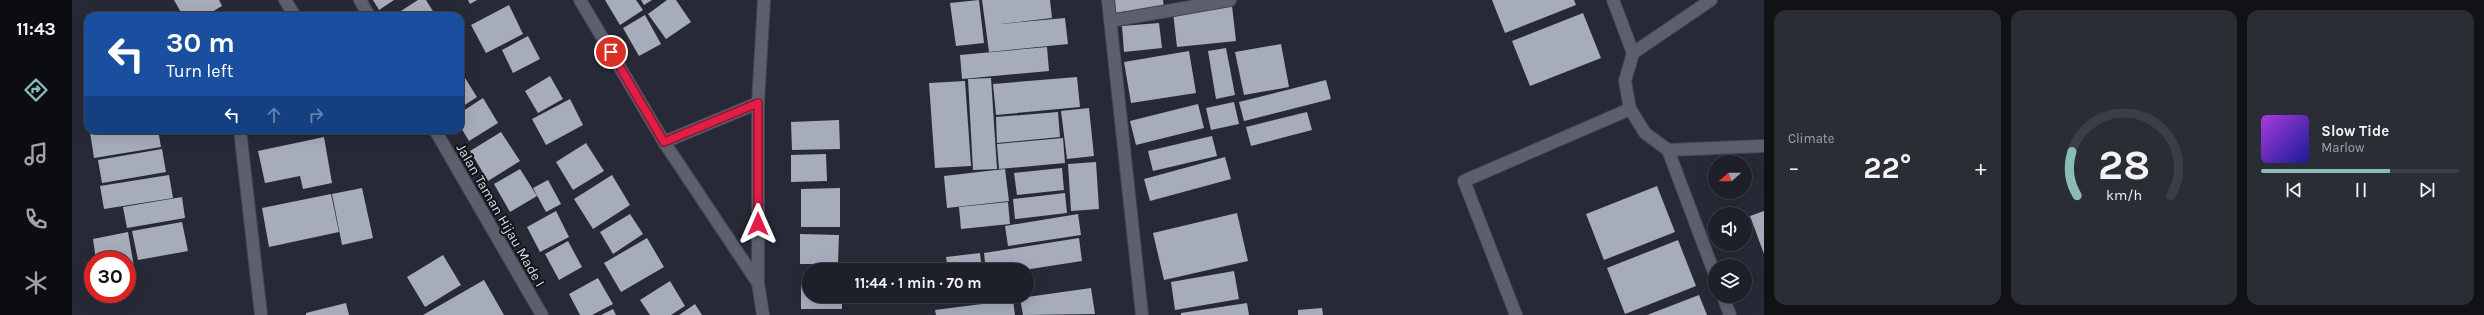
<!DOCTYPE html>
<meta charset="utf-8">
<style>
:root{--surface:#1d2028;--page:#2a2d34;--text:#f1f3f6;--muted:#a0a3a8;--line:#3b3e45;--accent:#8bbbb9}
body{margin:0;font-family:Karla,sans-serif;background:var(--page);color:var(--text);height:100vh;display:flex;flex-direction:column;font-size:15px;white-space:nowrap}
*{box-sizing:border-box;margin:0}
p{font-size:13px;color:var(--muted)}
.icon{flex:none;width:22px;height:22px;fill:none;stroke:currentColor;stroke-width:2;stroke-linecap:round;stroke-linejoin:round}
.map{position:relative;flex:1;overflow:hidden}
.side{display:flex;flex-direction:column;gap:10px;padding:10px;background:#101216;width:720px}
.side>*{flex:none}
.top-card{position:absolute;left:12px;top:12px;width:380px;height:122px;border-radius:12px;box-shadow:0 4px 16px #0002,0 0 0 1px var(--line);background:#1a4fa0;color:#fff;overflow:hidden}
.needle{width:26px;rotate:250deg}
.tools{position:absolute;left:1636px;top:155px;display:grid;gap:8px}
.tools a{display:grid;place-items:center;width:44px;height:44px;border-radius:50%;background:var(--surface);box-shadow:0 4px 16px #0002,0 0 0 1px var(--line);font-size:20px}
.speed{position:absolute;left:12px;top:251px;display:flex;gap:8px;font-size:20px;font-weight:700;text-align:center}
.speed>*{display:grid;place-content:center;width:52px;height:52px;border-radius:50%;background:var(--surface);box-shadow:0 4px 16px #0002,0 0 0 1px var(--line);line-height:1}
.speed .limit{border:6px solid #d22;background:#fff;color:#111}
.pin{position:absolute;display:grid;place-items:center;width:34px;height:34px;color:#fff;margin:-17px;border:2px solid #fff;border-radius:50%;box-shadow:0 1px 4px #0007}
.me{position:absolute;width:44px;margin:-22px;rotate:0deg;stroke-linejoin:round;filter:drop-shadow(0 0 3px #0008)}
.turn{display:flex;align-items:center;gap:14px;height:84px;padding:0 16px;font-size:18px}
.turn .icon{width:52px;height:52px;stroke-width:2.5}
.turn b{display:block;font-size:28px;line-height:34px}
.lanes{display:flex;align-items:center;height:38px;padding:0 16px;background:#0003;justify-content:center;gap:20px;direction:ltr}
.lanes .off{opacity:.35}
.big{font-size:30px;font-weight:700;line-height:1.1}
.side .widget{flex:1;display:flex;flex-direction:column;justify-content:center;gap:6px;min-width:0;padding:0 14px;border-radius:12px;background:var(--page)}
.side .dial{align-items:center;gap:0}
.dial svg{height:104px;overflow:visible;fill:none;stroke:var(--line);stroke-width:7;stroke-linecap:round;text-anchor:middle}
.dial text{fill:var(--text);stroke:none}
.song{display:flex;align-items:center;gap:12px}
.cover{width:48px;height:48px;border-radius:6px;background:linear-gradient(135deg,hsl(280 70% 55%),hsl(240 70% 35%))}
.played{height:4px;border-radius:2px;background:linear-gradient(90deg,var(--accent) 65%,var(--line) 65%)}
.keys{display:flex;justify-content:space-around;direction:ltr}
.heat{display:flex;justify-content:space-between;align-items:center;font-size:22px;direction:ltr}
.side .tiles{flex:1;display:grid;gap:10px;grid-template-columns:repeat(3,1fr)}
.trip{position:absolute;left:730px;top:263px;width:232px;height:40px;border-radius:20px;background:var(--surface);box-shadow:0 4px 16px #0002,0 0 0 1px var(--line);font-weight:700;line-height:40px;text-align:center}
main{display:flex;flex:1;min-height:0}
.tab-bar{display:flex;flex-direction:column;width:72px;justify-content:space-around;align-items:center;background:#0c0d10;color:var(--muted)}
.tab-bar .icon{width:28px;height:28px}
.tab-bar .current{color:var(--accent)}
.tab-bar b{font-size:18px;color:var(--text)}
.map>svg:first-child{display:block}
</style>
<main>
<nav class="tab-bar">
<b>11:43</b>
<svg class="icon current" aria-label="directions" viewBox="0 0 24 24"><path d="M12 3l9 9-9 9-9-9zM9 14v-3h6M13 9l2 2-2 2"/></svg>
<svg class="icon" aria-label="music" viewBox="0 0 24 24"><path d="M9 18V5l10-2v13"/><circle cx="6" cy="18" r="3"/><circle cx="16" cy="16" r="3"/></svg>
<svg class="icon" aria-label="phone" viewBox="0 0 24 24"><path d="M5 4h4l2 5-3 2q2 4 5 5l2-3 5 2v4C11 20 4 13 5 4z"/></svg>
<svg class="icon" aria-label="climate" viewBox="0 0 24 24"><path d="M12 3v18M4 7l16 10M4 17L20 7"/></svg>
</nav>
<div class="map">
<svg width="1692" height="315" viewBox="0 0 1692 315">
<rect width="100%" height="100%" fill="#272a36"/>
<path fill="#a7acbb" d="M102,0h45l3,6 -17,10h-22z
M301,0h21l-15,10z
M346,0h8l10,16h-43z
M396,0h9l-7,4z
M533,0h31l7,10 -23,15z
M569,0h11l-8,5z
M595,0h9l15,22 -25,17 -18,-25z
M907,0l5,43 -28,3 -6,-43z
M910,0h68l2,18 -51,6 64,-6 3,26 -79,8z
M1039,0h52l1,7 -51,6z
M1420,0h82l2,5 -71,28z
M437,5l14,29 -37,19 -15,-28z
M1160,6l4,35 -59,6 -4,-35z
M1511,13l18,45 -71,28 -18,-45z
M573,15l16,29 -22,12 -16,-28z
M1087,23l3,25 -38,4 -2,-26z
M456,36l12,23 -27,14 -11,-23z
M1209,44l8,43 -45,8 -9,-43z
M975,47l2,24 -87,8 -2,-24z
M1154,48l9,47 -19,4 -8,-48z
M1117,51l7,42 -65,10 -7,-41z
M388,70l17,27 -17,11z
M478,76l13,23 -25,14 -13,-22z
M1005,77l3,30 -84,8 -3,-31z
M919,78l6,91 -24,1 -5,-91z
M1254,80l5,19 -87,22 -5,-19z
M893,81l6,85 -36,2 -6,-85z
M411,98l15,25 -29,18 -9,-15v-13z
M498,99l13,26 -37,20 -14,-26z
M1162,102l5,22 -28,6 -5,-22z
M1126,104l6,24 -68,17 -6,-24z
M1017,108l5,48 -27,3 -6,-48z
M986,112l2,25 -63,6 -1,-26z
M1235,112l5,18 -61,16 -5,-19z
M767,120l1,29 -48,1 -1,-28z
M31,130h55l3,17 -67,11 -4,-26z
M429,132l19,29 -32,20 -18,-30z
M1140,136l5,20 -64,15 -5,-20z
M252,137l8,46 -29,6 -3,-13 -35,7 -7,-32z
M991,138l2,25 -66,6 -2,-25z
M514,143l18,28 -31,19 -17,-28z
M90,149l4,23 -64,11 -4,-23z
M754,154l1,27 -36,1v-27z
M1153,157l6,22 -81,22 -6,-22z
M1024,162l3,47 -28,2 -3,-47z
M990,168l2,22 -47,5 -3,-22z
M448,169l17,27 -27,16 -16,-28z
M933,169l4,32 -62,7 -3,-32z
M97,175l4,23 -69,11 -4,-23z
M540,175l18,30 -37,24 -19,-30z
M476,180l13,24 -15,8 -13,-24z
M1585,186l18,46 -71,28 -18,-46z
M290,188l11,50 -31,7 -10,-51z
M768,188v39h-39v-38z
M993,193l2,20 -52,6 -2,-20z
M259,194l8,38 -70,15 -7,-39z
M110,197l3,21 -58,10 -4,-21z
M936,202l2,22 -49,5 -2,-22z
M484,211l13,26 -29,15 -13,-25z
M1692,211v43l-14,-38z
M1165,213l11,48 -84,19 -11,-47z
M558,214l13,20 -30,20 -13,-22z
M1006,214l3,21 -73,11 -3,-20z
M110,222l6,29 -50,9 -6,-29z
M56,232l6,35 -7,1v-8h-31l-3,-21z
M728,234l39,1 -1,29h-38z
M575,238l17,29 -43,25 -17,-29z
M1007,238l3,23 -58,9h-38l-2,-17z
M1606,240l18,46 -71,28 -18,-46z
M496,241l14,26 -23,13 -14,-26z
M908,253l2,17h-34l-2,-13z
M371,255l18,30 -36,22 -18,-30z
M1162,271l5,28 -64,11 -4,-28z
M526,278l15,26 -21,11h-12l-11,-21z
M412,280l20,35h-81z
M598,281l15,25 -14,9h-21l-10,-15z
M729,283h8v13h33v13h-41z
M1019,288l4,26 -72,1 -3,-17z
M1627,295l8,20h-60z
M941,300l2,15h-79l-1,-5z
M274,303l3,12h-43v-2z
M1175,303l2,12h-68v-2z
M623,304l7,11h-23z
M1250,308l1,7h-25v-5z
M541,309l3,6h-15z"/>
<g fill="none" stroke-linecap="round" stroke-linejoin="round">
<g stroke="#434650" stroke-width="14">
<path id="minor" d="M213,0l10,16
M288,0l9,16
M508,0l84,142 94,141 5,32
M1036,0l34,315
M1541,0l20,53
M1639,0l-78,53 -8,28 5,28 15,24 23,17 96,-4
M1038,21l120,-21
M168,130l21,185
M363,130l107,185
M592,142l94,-39
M1596,150l47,125
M686,283v-180l6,-103
M1651,296l7,19
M1444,315l-52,-134 166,-72"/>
</g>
<use href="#minor" stroke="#5c606d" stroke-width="12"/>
</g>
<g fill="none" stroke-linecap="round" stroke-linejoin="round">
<g stroke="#92132f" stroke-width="10">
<path id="route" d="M539,52l53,90 94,-39v121"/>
</g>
<use href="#route" stroke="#e11d48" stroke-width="7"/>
</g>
<g text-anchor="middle" stroke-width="4" stroke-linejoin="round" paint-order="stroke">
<g font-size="14" fill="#d6d9e1" stroke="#111318">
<text transform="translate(429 215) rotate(60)" y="5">Jalan Taman Hijau Made I</text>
</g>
</g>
</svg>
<div class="tools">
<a><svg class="needle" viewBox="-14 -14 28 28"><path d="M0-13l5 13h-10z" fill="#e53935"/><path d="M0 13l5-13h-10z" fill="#a0a3a8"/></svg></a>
<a><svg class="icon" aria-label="sound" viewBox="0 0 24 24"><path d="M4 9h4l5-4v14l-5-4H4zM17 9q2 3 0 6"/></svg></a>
<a><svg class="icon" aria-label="layers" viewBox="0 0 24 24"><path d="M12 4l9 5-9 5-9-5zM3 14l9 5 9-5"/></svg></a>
</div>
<div class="speed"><div class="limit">30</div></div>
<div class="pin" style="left:539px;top:52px;background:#d93025"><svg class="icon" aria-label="arrive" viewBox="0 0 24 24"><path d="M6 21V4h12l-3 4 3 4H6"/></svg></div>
<svg class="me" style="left:686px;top:224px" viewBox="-20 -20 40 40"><path d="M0-17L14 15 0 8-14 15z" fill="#e11d48" stroke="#fff" stroke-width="4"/></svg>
<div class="trip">11:44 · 1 min · 70 m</div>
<div class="top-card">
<div class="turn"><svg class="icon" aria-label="left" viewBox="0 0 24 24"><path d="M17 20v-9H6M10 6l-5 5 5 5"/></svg><div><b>30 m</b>Turn left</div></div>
<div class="lanes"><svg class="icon" aria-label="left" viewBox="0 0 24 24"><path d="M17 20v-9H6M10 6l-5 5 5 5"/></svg><svg class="icon off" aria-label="ahead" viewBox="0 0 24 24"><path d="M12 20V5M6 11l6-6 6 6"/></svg><svg class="icon off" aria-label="right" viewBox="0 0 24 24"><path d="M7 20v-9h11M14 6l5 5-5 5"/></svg></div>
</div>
</div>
<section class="side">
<div class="tiles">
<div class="widget"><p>Climate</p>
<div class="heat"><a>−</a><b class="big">22°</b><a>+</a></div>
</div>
<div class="widget dial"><svg viewBox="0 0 100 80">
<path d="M14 69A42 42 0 1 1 86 69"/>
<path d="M14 69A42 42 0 0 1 10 35" stroke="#8bbbb9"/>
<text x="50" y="56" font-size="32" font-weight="700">28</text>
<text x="50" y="72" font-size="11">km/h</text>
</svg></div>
<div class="widget">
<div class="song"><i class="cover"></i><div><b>Slow Tide</b><p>Marlow</p></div></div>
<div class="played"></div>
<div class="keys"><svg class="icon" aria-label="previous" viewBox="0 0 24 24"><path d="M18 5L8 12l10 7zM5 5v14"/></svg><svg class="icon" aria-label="pause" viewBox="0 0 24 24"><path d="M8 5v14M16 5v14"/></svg><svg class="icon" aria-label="next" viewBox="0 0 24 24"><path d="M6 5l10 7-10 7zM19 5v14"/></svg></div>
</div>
</div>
</section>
</main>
